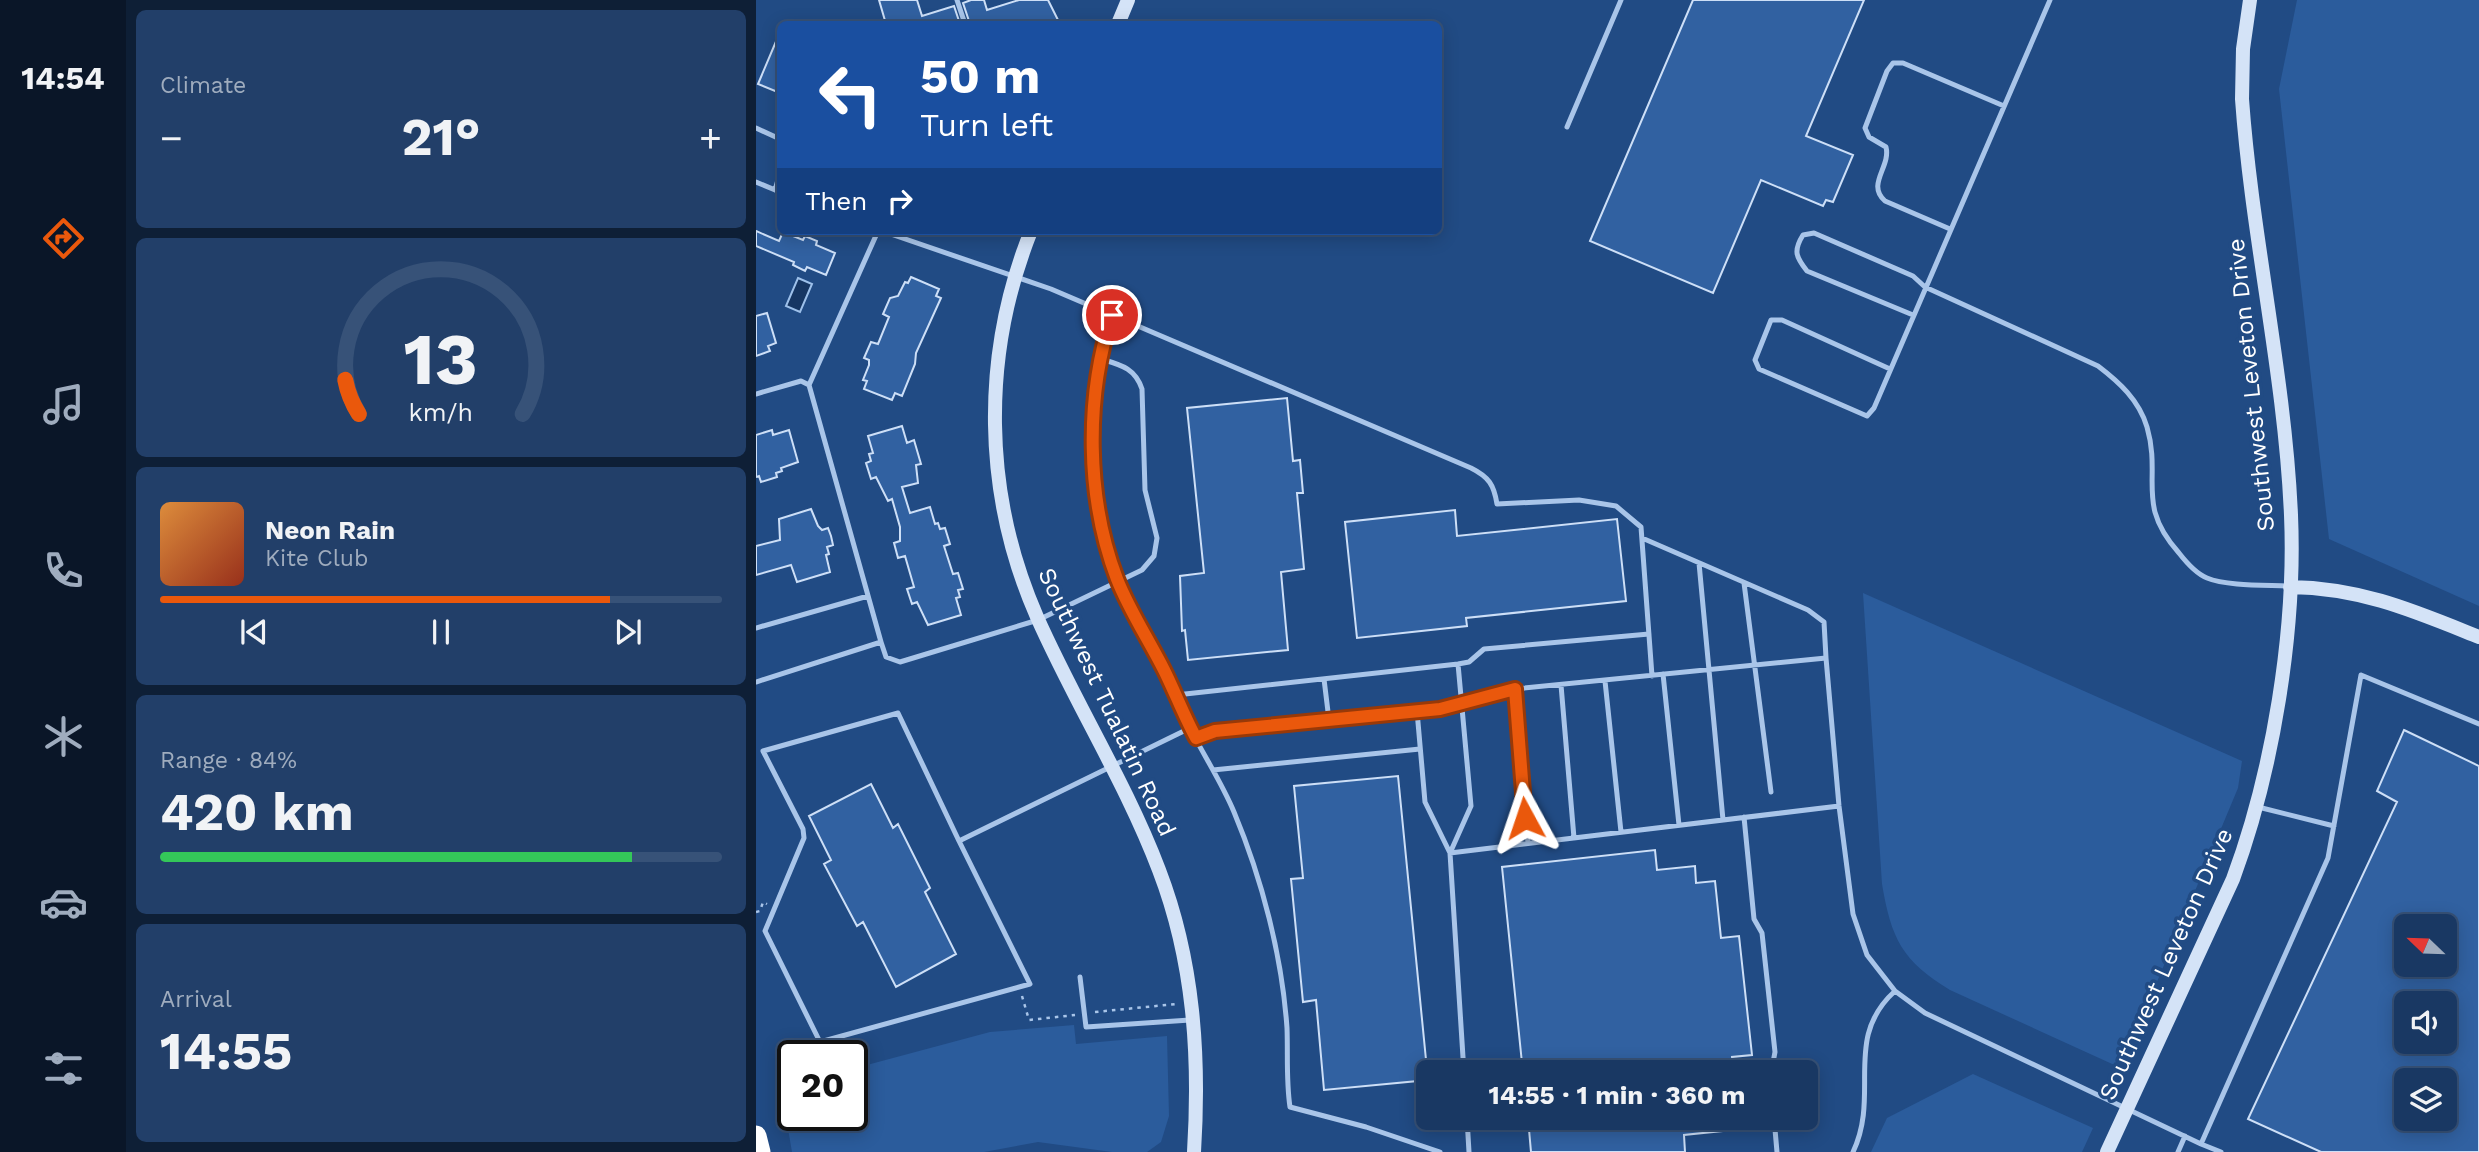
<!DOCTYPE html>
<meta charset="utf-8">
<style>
:root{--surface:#193863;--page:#223f69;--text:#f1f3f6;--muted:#9facbe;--line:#375278;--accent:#ea580c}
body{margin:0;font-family:"Work Sans",sans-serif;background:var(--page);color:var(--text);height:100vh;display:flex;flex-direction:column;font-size:26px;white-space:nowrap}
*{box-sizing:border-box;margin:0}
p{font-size:23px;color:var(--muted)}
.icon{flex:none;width:38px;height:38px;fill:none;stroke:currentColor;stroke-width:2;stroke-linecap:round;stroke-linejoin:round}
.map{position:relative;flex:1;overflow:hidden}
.panel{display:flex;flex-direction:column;gap:10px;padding:10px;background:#0e1f36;width:630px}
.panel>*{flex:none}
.banner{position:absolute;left:21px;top:21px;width:665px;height:214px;border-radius:10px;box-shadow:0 4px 18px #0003,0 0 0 2px var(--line);background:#1a4fa0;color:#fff;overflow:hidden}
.needle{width:46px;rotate:293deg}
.tools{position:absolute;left:1638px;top:914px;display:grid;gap:14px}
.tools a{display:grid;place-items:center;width:63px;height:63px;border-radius:10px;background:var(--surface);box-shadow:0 4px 18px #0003,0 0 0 2px var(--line);font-size:35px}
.speed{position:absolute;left:21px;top:1040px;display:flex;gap:14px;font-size:35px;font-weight:700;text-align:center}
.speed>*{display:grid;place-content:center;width:91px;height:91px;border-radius:50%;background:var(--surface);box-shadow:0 4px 18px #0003,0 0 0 2px var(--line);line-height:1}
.speed .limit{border:4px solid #111;border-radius:10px;background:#fff;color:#111}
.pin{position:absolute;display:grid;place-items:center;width:60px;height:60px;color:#fff;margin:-30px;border:4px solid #fff;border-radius:50%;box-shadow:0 2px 7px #0007}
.me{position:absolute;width:77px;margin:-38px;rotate:355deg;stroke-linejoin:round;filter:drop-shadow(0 0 5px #0008)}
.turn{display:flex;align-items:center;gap:24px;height:147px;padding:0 28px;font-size:32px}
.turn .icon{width:91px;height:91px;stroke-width:2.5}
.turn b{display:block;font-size:49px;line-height:60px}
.then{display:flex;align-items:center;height:66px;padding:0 28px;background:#0003;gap:14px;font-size:26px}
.big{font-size:52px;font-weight:700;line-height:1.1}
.panel .card{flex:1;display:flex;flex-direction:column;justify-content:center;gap:10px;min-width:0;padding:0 24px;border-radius:10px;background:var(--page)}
.panel .dial{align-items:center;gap:0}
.dial svg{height:182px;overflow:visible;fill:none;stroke:var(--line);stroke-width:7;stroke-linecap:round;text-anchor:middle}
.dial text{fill:var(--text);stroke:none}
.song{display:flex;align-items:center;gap:21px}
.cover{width:84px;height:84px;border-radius:10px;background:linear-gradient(135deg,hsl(30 70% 55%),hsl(10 70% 35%))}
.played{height:7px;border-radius:4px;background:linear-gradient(90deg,var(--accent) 80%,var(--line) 80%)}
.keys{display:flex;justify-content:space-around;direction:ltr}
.heat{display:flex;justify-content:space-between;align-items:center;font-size:38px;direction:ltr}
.charge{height:10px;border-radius:5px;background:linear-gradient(90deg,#34c759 84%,var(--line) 0)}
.trip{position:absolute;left:660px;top:1060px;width:402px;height:70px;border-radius:10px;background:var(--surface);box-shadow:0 4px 18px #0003,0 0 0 2px var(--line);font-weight:700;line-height:70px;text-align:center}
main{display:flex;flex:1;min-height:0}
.tabs{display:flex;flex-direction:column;width:126px;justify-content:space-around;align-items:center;background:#0a1628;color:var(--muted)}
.tabs .icon{width:49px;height:49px}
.tabs .active{color:var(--accent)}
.tabs b{font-size:32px;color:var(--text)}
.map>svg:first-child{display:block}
</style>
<main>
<nav class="tabs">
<b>14:54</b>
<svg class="icon active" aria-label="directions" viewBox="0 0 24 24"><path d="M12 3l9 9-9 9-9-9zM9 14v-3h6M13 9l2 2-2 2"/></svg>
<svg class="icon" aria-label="music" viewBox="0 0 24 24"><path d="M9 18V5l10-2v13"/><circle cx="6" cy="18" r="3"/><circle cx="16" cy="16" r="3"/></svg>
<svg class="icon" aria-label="phone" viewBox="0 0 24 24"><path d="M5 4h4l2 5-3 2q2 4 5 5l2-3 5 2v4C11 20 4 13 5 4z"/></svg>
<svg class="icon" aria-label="climate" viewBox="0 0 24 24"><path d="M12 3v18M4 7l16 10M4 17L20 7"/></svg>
<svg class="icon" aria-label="car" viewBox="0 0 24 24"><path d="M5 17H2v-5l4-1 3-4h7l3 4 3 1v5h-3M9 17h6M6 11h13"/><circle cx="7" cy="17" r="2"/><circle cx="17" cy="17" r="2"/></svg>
<svg class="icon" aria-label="filters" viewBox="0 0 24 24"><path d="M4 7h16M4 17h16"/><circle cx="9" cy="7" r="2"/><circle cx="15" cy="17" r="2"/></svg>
</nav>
<section class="panel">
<div class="card"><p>Climate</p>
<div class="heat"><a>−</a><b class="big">21°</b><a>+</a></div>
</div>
<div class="card dial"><svg viewBox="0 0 100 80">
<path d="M14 69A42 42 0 1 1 86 69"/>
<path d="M14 69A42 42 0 0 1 8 54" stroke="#ea580c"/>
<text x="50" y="56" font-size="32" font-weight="700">13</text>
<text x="50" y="72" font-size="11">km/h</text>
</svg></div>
<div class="card">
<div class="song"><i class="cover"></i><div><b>Neon Rain</b><p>Kite Club</p></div></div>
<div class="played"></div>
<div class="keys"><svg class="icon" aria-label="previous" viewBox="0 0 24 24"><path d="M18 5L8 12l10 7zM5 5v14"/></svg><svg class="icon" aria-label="pause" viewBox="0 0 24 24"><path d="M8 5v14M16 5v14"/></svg><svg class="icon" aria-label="next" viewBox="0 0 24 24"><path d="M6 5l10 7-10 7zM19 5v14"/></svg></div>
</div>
<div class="card"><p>Range · 84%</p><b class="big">420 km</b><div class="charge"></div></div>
<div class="card"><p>Arrival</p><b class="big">14:55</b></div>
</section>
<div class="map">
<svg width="1723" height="1152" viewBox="0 0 1723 1152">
<rect width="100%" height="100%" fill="#214b84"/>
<path fill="#2b5c9c" d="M1541,0h182v606l-150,-67 -50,-450z
M1107,593l379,168 -4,27 -117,280 -171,-78c-48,-29 -59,-52 -68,-106z
M318,1025l2,19 91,-8 2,80 -8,26 -14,10h-35l-74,-10 -54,10h-192l-11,-64 12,-3v30h59v-46l138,-37z
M1217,1074l120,54 -11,24h-211l16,-34z"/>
<path fill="#163663" stroke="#9dc0ea" stroke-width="2" d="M42,278l14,6 -12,28 -14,-6z"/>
<path fill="#3161a1" stroke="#cddff7" stroke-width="2" fill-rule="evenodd" d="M123,0h38l5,16 32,-10 6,18h-74z
M215,0h13l3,10 32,-10h29l12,24h-90l-7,-21z
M937,0h171l-58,136 47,19 -20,47 -7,-2 -3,6 -62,-26 -48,113 -123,-52z
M24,32v61l-22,-9z
M0,231l23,10 4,-9 20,8 2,-4 12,5 -1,4 19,8 -9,22 -19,-8 -2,4 -12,-6 1,-3 -38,-16z
M155,277l28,12 -3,7 5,2 -25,55 -1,11 -13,32 -7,-3 -3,7 -28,-11 3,-8 -4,-1 6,-15v-5l-5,-2 7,-16 7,2 11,-27 -6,-3 7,-16 8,-2 7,-14 3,1z
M11,313l9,30 -8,3 2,5 -14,5v-40z
M531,398l6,63 7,-1 3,33h-6l7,76 -23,3 7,78 -100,10 -3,-30 -3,1 -2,-55 24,-3 -17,-165z
M146,426l5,17 7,-3 7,24 -5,1 2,18 -16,4 8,26 20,-6 5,17 3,-1 2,6 5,-1 5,16 -6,2 9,28 5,-1 5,16 -5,1 2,7 -4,1 5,17 -33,10 -11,-23 -5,2 -5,-15 7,-2 -9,-31 -7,2 -4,-15 6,-2v-14l-8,-28 -4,2 -12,-24 -5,2 -5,-16 5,-2 -2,-7 4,-1 -5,-17z
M16,430l1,5 16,-5 9,32 -17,6 1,3 -6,2 1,4 -16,5 -2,-6 -3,1v-42z
M55,509l7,17 4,4 6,-2 3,8 2,9 -6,2 2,7 -3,1 4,17 -33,10 -6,-17 -35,10v-29l24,-6 -1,-21z
M699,510l2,26 160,-17 9,82 -160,17 1,8 -110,12 -12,-116z
M1648,730l75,36v386h-158l-73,-33 149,-317 -20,-11zM1650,926h39v38h-39zM1650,1003h39v38h-39zM1650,1080h39v38h-39z
M642,776l30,304 -104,10 -8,-90 -13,2 -12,-123 12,-1 -9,-92z
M115,784l22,44 5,-4 32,64 -5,4 31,62 -60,33 -33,-65 -6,4 -33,-62 7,-4 -22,-44z
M899,850l2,20 38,-4 1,17 19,-2 6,57 18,-2 13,119 -20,2 2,16h-211l-21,-206z
M772,1118h192l2,13 -38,4 1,17h-154z"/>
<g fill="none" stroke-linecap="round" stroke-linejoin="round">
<path stroke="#a9c5e9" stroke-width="2.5" stroke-dasharray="3.5 5" stroke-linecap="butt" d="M0,912l4,-1 3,-9 4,2
M266,996l7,24 46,-5
M339,1012l81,-8"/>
<path stroke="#a9c5e9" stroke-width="5" d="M201,0l8,24
M811,127l54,-127
M0,128l24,11
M0,182l24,10
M19,190l5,-17
M1194,229l-65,-28c-19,-17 6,-34 1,-54l-17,-10 -4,-9 22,-57 6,-8h10l101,43
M126,231l169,58 420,179c18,9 23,17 26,36l82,-4 37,6 25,21 11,149
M356,315c-25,77 -27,190 6,265 22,50 49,99 72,148 14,28 32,55 44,84 28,67 48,144 53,216 1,26 -1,53 3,79l76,20 74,25
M1157,315l-106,-44c-11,-14 -14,-20 -4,-36l11,-2 99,43 12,11 173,79c21,16 41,34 49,61 15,52 -12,77 32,126 7,9 18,21 28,25 19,8 58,7 80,8
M1134,369l-108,-49h-11l-16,40 4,9 108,47 7,-8 176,-408
M0,394l45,-13 8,4
M886,538l166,72 16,12 2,36
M943,563l24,257
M988,583l27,209
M0,628l112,-32
M125,642l5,15 14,5 138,-42 104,-50 12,-14 3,-18 -12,-48 -3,-101c-7,-21 -21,-24 -41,-30
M702,664l13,142 -21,47 14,220
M907,674l16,151
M568,679l5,41
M849,681l16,151
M0,682l125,-40 -72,-257 69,-154
M805,685l13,153
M759,689l13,154
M420,695l282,-31 11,-2 15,-13 165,-15
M661,711l8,91 25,51 389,-47
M440,738l19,-7 225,-22 75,-20 311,-31 13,148 14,108 14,41 28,36 30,22 276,131 127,-286 33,-183 118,49
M457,770l207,-21
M1502,807l76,19
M988,817l10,102 8,14 13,119 -4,21
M203,841l71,143 -210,58 -55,-111 39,-93 -1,-9 -40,-78 135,-38 61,128 231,-113
M324,977l6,50 104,-7
M711,1118l2,34
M1018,1118l3,34
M1445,1144l20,8
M1097,1152c28,-59 -11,-113 42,-161
M1422,1152l7,-16"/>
<path stroke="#d4e3f7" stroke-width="14" d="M362,24l10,-24
M275,231c-50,125 -48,263 6,386 38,86 89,166 122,253 35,91 41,187 35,282
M1534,587c72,1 124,24 189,50
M1351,1152l126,-273c40,-108 63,-248 58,-364 -6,-139 -39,-277 -49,-416l1,-50 7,-49"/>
<path stroke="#fff" stroke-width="21" d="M0,1136l4,16"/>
</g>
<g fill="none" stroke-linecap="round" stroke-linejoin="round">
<g stroke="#983908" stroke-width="18">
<path id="route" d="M356,315c-27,82 -26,183 5,264 12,31 32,61 47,91 11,22 20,46 32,68l19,-7 225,-22 75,-20 10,129"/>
</g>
<use href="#route" stroke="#ea580c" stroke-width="12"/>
</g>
<g text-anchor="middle" stroke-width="7" stroke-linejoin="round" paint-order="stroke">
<g font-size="24" fill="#fff" stroke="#214b84">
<text transform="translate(1495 385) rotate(-96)" y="8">Southwest Leveton Drive</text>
<text transform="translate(351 702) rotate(65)" y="8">Southwest Tualatin Road</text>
<text transform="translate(1410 964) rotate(-66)" y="8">Southwest Leveton Drive</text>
</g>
</g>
</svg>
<div class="tools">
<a><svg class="needle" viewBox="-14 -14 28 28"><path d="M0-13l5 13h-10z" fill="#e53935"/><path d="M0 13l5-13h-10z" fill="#9facbe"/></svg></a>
<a><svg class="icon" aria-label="sound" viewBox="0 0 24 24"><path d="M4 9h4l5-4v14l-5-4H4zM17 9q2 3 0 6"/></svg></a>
<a><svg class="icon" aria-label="layers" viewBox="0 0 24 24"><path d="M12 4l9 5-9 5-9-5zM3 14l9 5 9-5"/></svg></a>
</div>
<div class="speed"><div class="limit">20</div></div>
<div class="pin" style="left:356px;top:315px;background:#d93025"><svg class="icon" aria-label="arrive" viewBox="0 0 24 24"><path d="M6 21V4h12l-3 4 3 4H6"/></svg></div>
<svg class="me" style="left:769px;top:818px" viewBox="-20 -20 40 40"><path d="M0-17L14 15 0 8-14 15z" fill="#ea580c" stroke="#fff" stroke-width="4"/></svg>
<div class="trip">14:55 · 1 min · 360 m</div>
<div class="banner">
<div class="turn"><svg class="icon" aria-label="left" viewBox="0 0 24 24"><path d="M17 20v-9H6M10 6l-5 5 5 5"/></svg><div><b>50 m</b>Turn left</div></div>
<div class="then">Then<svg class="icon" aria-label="right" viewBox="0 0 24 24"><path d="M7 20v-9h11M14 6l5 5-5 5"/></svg></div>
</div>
</div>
</main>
